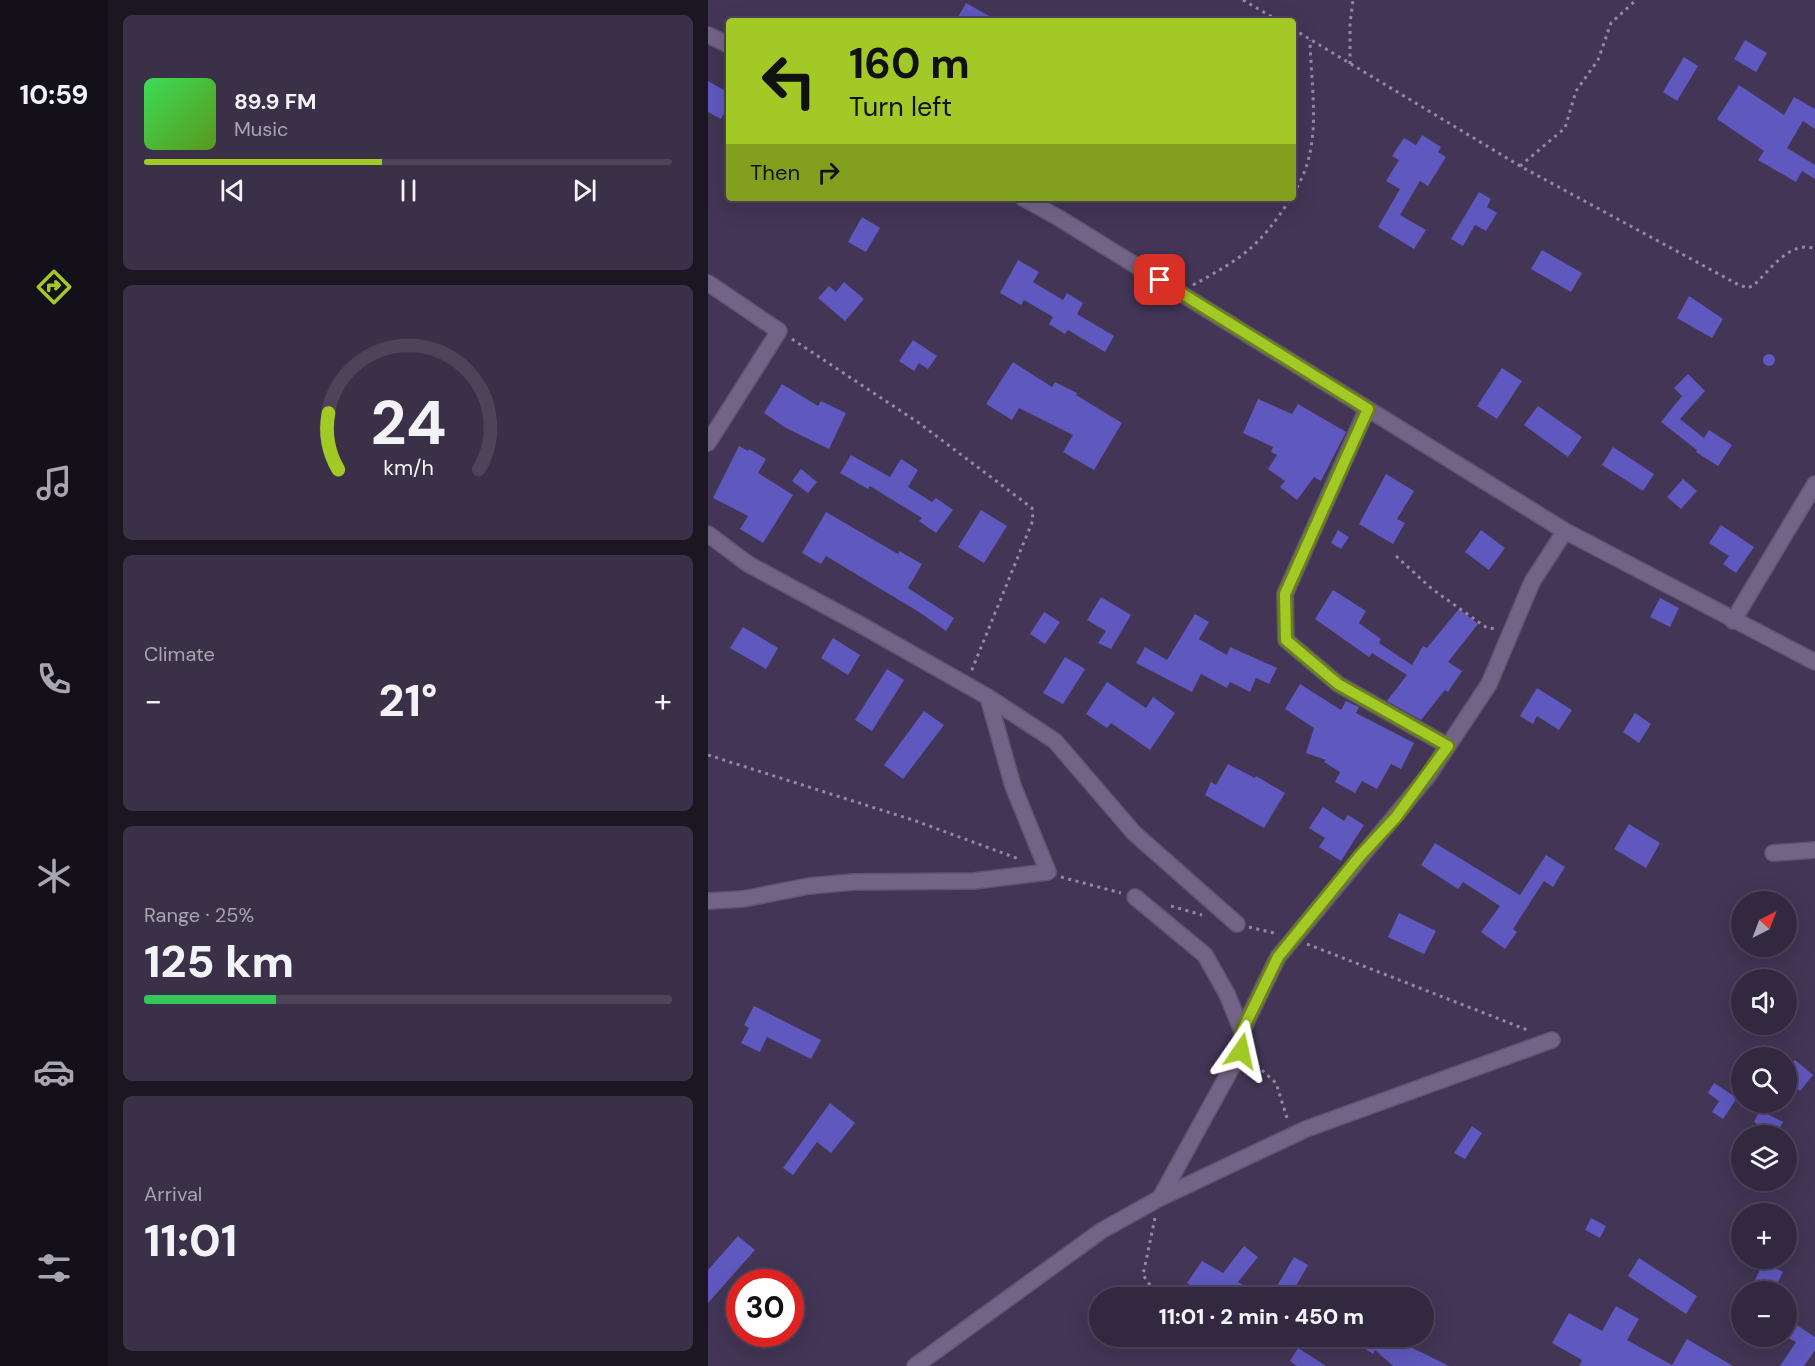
<!DOCTYPE html>
<meta charset="utf-8">
<style>
:root{--surface:#322840;--page:#3a3047;--text:#f1f3f6;--muted:#a8a6b1;--line:#4d4459;--accent:#a3c926}
body{margin:0;font-family:"DM Sans",sans-serif;background:var(--page);color:var(--text);height:100vh;display:flex;flex-direction:column;font-size:22px;white-space:nowrap}
*{box-sizing:border-box;margin:0}
p{font-size:20px;color:var(--muted)}
.icon{flex:none;width:33px;height:33px;fill:none;stroke:currentColor;stroke-width:2;stroke-linecap:round;stroke-linejoin:round}
.map{position:relative;flex:1;overflow:hidden}
.panel{display:flex;flex-direction:column;gap:15px;padding:15px;background:#1c1623;width:600px}
.panel>*{flex:none}
.top-card{position:absolute;left:18px;top:18px;width:570px;height:183px;border-radius:6px;box-shadow:0 6px 24px #0002,0 0 0 2px var(--line);background:#a3c926;color:#111;overflow:hidden}
.needle{width:39px;rotate:42deg}
.buttons{position:absolute;left:1023px;top:891px;display:grid;gap:12px}
.buttons a{display:grid;place-items:center;width:66px;height:66px;border-radius:50%;background:var(--surface);box-shadow:0 6px 24px #0002,0 0 0 2px var(--line);font-size:30px}
.speed{position:absolute;left:18px;top:1269px;display:flex;gap:12px;font-size:30px;font-weight:700;text-align:center}
.speed>*{display:grid;place-content:center;width:78px;height:78px;border-radius:50%;background:var(--surface);box-shadow:0 6px 24px #0002,0 0 0 2px var(--line);line-height:1}
.speed .limit{border:9px solid #d22;background:#fff;color:#111}
.pin{position:absolute;display:grid;place-items:center;width:51px;height:51px;color:#fff;margin:-26px;border-radius:12px;box-shadow:0 3px 9px #0006}
.me{position:absolute;width:66px;margin:-33px;rotate:11deg;stroke-linejoin:round;filter:drop-shadow(0 0 4px #0008)}
.turn{display:flex;align-items:center;gap:21px;height:126px;padding:0 24px;font-size:27px}
.turn .icon{width:78px;height:78px;stroke-width:2.5}
.turn b{display:block;font-size:42px;line-height:51px}
.then{display:flex;align-items:center;height:57px;padding:0 24px;background:#0003;gap:12px;font-size:22px}
.big{font-size:45px;font-weight:800;line-height:1.1}
.panel .tile{flex:1;display:flex;flex-direction:column;justify-content:center;gap:9px;min-width:0;padding:0 21px;border-radius:9px;background:var(--page)}
.panel .dial{align-items:center;gap:0}
.dial svg{height:156px;overflow:visible;fill:none;stroke:var(--line);stroke-width:7;stroke-linecap:round;text-anchor:middle}
.dial text{fill:var(--text);stroke:none}
.song{display:flex;align-items:center;gap:18px}
.cover{width:72px;height:72px;border-radius:9px;background:linear-gradient(135deg,hsl(130 70% 55%),hsl(90 70% 35%))}
.played{height:6px;border-radius:3px;background:linear-gradient(90deg,var(--accent) 45%,var(--line) 45%)}
.keys{display:flex;justify-content:space-around;direction:ltr}
.heat{display:flex;justify-content:space-between;align-items:center;font-size:33px;direction:ltr}
.charge{height:9px;border-radius:4px;background:linear-gradient(90deg,#34c759 25%,var(--line) 0)}
.trip{position:absolute;left:381px;top:1287px;width:345px;height:60px;border-radius:30px;background:var(--surface);box-shadow:0 6px 24px #0002,0 0 0 2px var(--line);font-weight:800;line-height:60px;text-align:center}
main{display:flex;flex:1;min-height:0}
.tab-bar{display:flex;flex-direction:column;width:108px;justify-content:space-around;align-items:center;background:#14101a;color:var(--muted)}
.tab-bar .icon{width:42px;height:42px}
.tab-bar .active{color:var(--accent)}
.tab-bar b{font-size:27px;color:var(--text)}
.map>svg:first-child{display:block}
</style>
<main>
<nav class="tab-bar">
<b>10:59</b>
<svg class="icon active" aria-label="directions" viewBox="0 0 24 24"><path d="M12 3l9 9-9 9-9-9zM9 14v-3h6M13 9l2 2-2 2"/></svg>
<svg class="icon" aria-label="music" viewBox="0 0 24 24"><path d="M9 18V5l10-2v13"/><circle cx="6" cy="18" r="3"/><circle cx="16" cy="16" r="3"/></svg>
<svg class="icon" aria-label="phone" viewBox="0 0 24 24"><path d="M5 4h4l2 5-3 2q2 4 5 5l2-3 5 2v4C11 20 4 13 5 4z"/></svg>
<svg class="icon" aria-label="climate" viewBox="0 0 24 24"><path d="M12 3v18M4 7l16 10M4 17L20 7"/></svg>
<svg class="icon" aria-label="car" viewBox="0 0 24 24"><path d="M5 17H2v-5l4-1 3-4h7l3 4 3 1v5h-3M9 17h6M6 11h13"/><circle cx="7" cy="17" r="2"/><circle cx="17" cy="17" r="2"/></svg>
<svg class="icon" aria-label="filters" viewBox="0 0 24 24"><path d="M4 7h16M4 17h16"/><circle cx="9" cy="7" r="2"/><circle cx="15" cy="17" r="2"/></svg>
</nav>
<section class="panel">
<div class="tile">
<div class="song"><i class="cover"></i><div><b>89.9 FM</b><p>Music</p></div></div>
<div class="played"></div>
<div class="keys"><svg class="icon" aria-label="previous" viewBox="0 0 24 24"><path d="M18 5L8 12l10 7zM5 5v14"/></svg><svg class="icon" aria-label="pause" viewBox="0 0 24 24"><path d="M8 5v14M16 5v14"/></svg><svg class="icon" aria-label="next" viewBox="0 0 24 24"><path d="M6 5l10 7-10 7zM19 5v14"/></svg></div>
</div>
<div class="tile dial"><svg viewBox="0 0 100 80">
<path d="M14 69A42 42 0 1 1 86 69"/>
<path d="M14 69A42 42 0 0 1 9 40" stroke="#a3c926"/>
<text x="50" y="56" font-size="32" font-weight="700">24</text>
<text x="50" y="72" font-size="11">km/h</text>
</svg></div>
<div class="tile"><p>Climate</p>
<div class="heat"><a>−</a><b class="big">21°</b><a>+</a></div>
</div>
<div class="tile"><p>Range · 25%</p><b class="big">125 km</b><div class="charge"></div></div>
<div class="tile"><p>Arrival</p><b class="big">11:01</b></div>
</section>
<div class="map">
<svg width="1107" height="1366" viewBox="0 0 1107 1366">
<rect width="100%" height="100%" fill="#423555"/>
<path fill="#5f58be" d="M258,3l32,18h-33l-7,-4z
M1037,40l22,13 -11,19 -22,-13z
M976,57l14,9 -21,35 -14,-9z
M0,81l21,12v11l-8,15 -13,-7z
M1031,85l45,30 10,-18 21,12v20l-12,-8 -16,27 28,17v14l-13,-8 -6,11 -38,-22 6,-9 -47,-32z
M714,135l19,12 -3,5 8,5 -18,29 -8,-5 -20,34 26,15 -12,19 -36,-22 22,-38 -14,-8 13,-21 -7,-4 12,-18 12,7z
M771,192l12,7 -4,8 10,6 -11,18 -11,-6 -12,21 -12,-7z
M154,217l18,11 -14,24 -18,-10z
M834,250l40,23 -11,19 -40,-23z
M310,260l21,12 -6,10 30,18 4,-7 16,10 -6,11 37,22 -9,16 -37,-22 -3,4 -16,-10 4,-7 -29,-17 -3,5 -21,-12z
M136,282l20,17 -19,22 -27,-23 11,-12 7,6z
M981,296l34,23 -11,19 -35,-20z
M205,340l24,16 -9,13 -9,-6 -5,8 -15,-10z
M1055 360a6 6 0 1 1 12 0a6 6 0 1 1-12 0Z
M305,362l39,25 3,-5 22,11 -1,2 46,28 -28,47 -31,-18 10,-17 -54,-27 -7,12 -26,-16z
M794,368l20,13 -25,38 -20,-13z
M980,374l17,17 -25,28 24,19 5,-8 23,15 -14,21 -22,-14 1,-2 -36,-28 21,-26 -8,-8z
M74,384l36,22 3,-5 25,12 -17,36 -43,-21 -22,-15z
M550,399l34,15 6,-10 48,28 -25,49 -7,-4 -17,23 -17,-13 5,-6 -17,-12 9,-14 -6,-3 2,-5 -30,-14z
M830,406l44,31 -14,20 -44,-32z
M31,446l9,5 1,-2 17,10 -8,14 35,22 -30,48 -23,-14 8,-13 -35,-18z
M905,447l41,27 -11,17 -41,-26z
M143,455l39,22 11,-18 17,11 -10,17 24,15 4,-4 17,12 -17,23 -17,-12 3,-3 -52,-32 -2,3 -28,-16z
M93,469l16,13 -9,11 -16,-12z
M678,474l28,17 -17,28 8,4 -12,21 -34,-20z
M975,479l14,12 -16,18 -14,-12z
M273,510l26,16 -23,37 -26,-16z
M118,512l72,42 1,-3 23,13 -14,24 46,30 -8,13 -27,-19 -93,-56 -5,8 -19,-11z
M1013,525l33,22 -18,26 -13,-9 6,-8 -20,-13z
M630,530l11,7 -8,12 -10,-6z
M773,530l24,18 -16,22 -24,-18z
M625,590l33,21 -7,12 22,16 -2,4 33,22 11,-19 4,2 32,-39 19,15 -30,38 14,9 -14,21 -3,-2 -24,30 -34,-19 20,-26 -35,-22 -3,4 -54,-38z
M393,597l30,18 -20,34 -13,-6 8,-12 -19,-11z
M952,598l19,10 -9,19 -20,-10z
M336,612l16,10 -15,22 -15,-10z
M487,614l14,8 -10,17 28,16 3,-8 47,21 -8,16 -13,-6 -6,14 -20,-10 -3,6 -26,-14 -9,18 -56,-29 9,-16 22,13z
M35,627l35,21 -12,21 -36,-21z
M125,638l27,17 -12,20 -27,-17z
M357,657l20,12 -22,35 -20,-11z
M179,669l17,11 -32,51 -17,-11z
M399,682l39,26 7,-11 22,16 -25,37 -39,-27 -4,5 -21,-14z
M592,684l41,26 5,-9 13,6 -3,6 58,30 -13,26 -10,-5 -14,25 -15,-8 -7,12 -20,-11 5,-10 -16,-10 2,-2 -20,-7 8,-25 -29,-19z
M829,688l35,22 -13,20 -22,-14 -4,8 -13,-8z
M216,711l20,14 -41,54 -19,-14z
M927,713l16,11 -12,19 -16,-11z
M520,764l27,14 1,-2 29,17 -21,35 -59,-33 6,-13 5,3z
M615,807l21,14 4,-6 16,10 -23,36 -22,-14 6,-9 -16,-10z
M921,824l31,19 -14,25 -32,-19z
M727,843l85,52 26,-40 19,12 -12,20 -9,-6 -31,48 4,3 -12,17 -24,-17 19,-26 -37,-24 -5,7 -37,-24z
M691,913l37,18 -12,23 -36,-17z
M46,1006l67,34 -10,19 -44,-22 -7,15 -19,-9 8,-15 -5,-3z
M1087,1060l18,15 -13,16 -14,-11v-10z
M1006,1083l23,15 -14,21 -11,-7 7,-11 -11,-8z
M122,1103l25,20 -24,30 -14,-11 -24,33 -10,-7z
M1052,1110l23,12 -8,14h-17l4,-9 -8,-5z
M764,1126l10,7 -17,26 -11,-6z
M883,1218l15,8 -6,12 -15,-8z
M30,1236l17,14 -47,53v-33z
M536,1246l14,11 -20,25 26,16h-54l-23,-15 15,-22 21,12z
M586,1257l14,8 -19,33h-19z
M931,1258l58,38 -11,18 -58,-38z
M1056,1262l19,10 -10,20h-24z
M908,1306l23,13 -12,21 45,25 15,-26 46,27h-154l3,-6 -30,-17 17,-30 33,18z
M1078,1318l29,19v13l-11,16h-24l16,-24 -10,-5z
M638,1336h42l61,30h-56l-18,-16 -2,4z
M590,1348l28,18h-29l-7,-5z"/>
<g fill="none" stroke-linecap="round" stroke-linejoin="round">
<g stroke="#60546f" stroke-width="18">
<path id="minor" d="M0,35l21,10
M315,198l36,20 506,313 250,131
M0,283l71,48 -71,112
M659,409l-82,185 1,46 52,44 110,62
M0,534l40,30 113,61 127,72 25,89 35,86 -74,9 -121,1 -44,4 -66,13 -35,2
M1025,621l82,-137
M280,697l67,44 79,92 103,91
M1065,853l42,-3
M427,897l70,58 22,39 15,37 -1,20 -81,147
M534,1031l36,-74 150,-181 61,-92 43,-102 33,-51
M207,1366l186,-135 59,-33 146,-69 246,-89"/>
</g>
<path stroke="#9389a3" stroke-width="3" stroke-dasharray="3 4.5" stroke-linecap="butt" d="M535,0l36,21
M585,29l227,137 219,119 9,3 6,-3c16,-15 37,-46 61,-36
M642,64v-41l3,-23
M812,166l45,-38 11,-37 22,-31 13,-37 25,-23
M585,194c31,-47 18,-101 17,-154
M485,285c51,-28 66,-38 98,-87
M84,339l127,84 113,85 1,12 -62,152
M688,556l36,33 55,39 11,1
M0,755l208,66 103,38
M353,877l60,16
M463,906l31,9
M541,927l29,7
M599,944l223,87
M543,1060l25,23 12,38
M447,1218l-12,57 16,23"/>
<use href="#minor" stroke="#726487" stroke-width="15"/>
</g>
<g fill="none" stroke-linecap="round" stroke-linejoin="round">
<g stroke="#6a8319" stroke-width="15">
<path id="route" d="M452,280l208,129 -83,185 1,46 52,44 110,62 -52,71 -36,39 -82,101 -36,74 -1,20"/>
</g>
<use href="#route" stroke="#a3c926" stroke-width="10"/>
</g>
</svg>
<div class="buttons">
<a><svg class="needle" viewBox="-14 -14 28 28"><path d="M0-13l5 13h-10z" fill="#e53935"/><path d="M0 13l5-13h-10z" fill="#a8a6b1"/></svg></a>
<a><svg class="icon" aria-label="sound" viewBox="0 0 24 24"><path d="M4 9h4l5-4v14l-5-4H4zM17 9q2 3 0 6"/></svg></a>
<a><svg class="icon" aria-label="search" viewBox="0 0 24 24"><circle cx="10" cy="10" r="6"/><path d="M15 15l6 6"/></svg></a>
<a><svg class="icon" aria-label="layers" viewBox="0 0 24 24"><path d="M12 4l9 5-9 5-9-5zM3 14l9 5 9-5"/></svg></a>
<a>+</a>
<a>−</a>
</div>
<div class="speed"><div class="limit">30</div></div>
<div class="pin" style="left:452px;top:280px;background:#d93025"><svg class="icon" aria-label="arrive" viewBox="0 0 24 24"><path d="M6 21V4h12l-3 4 3 4H6"/></svg></div>
<svg class="me" style="left:533px;top:1051px" viewBox="-20 -20 40 40"><path d="M0-17L14 15 0 8-14 15z" fill="#a3c926" stroke="#fff" stroke-width="4"/></svg>
<div class="trip">11:01 · 2 min · 450 m</div>
<div class="top-card">
<div class="turn"><svg class="icon" aria-label="left" viewBox="0 0 24 24"><path d="M17 20v-9H6M10 6l-5 5 5 5"/></svg><div><b>160 m</b>Turn left</div></div>
<div class="then">Then<svg class="icon" aria-label="right" viewBox="0 0 24 24"><path d="M7 20v-9h11M14 6l5 5-5 5"/></svg></div>
</div>
</div>
</main>
